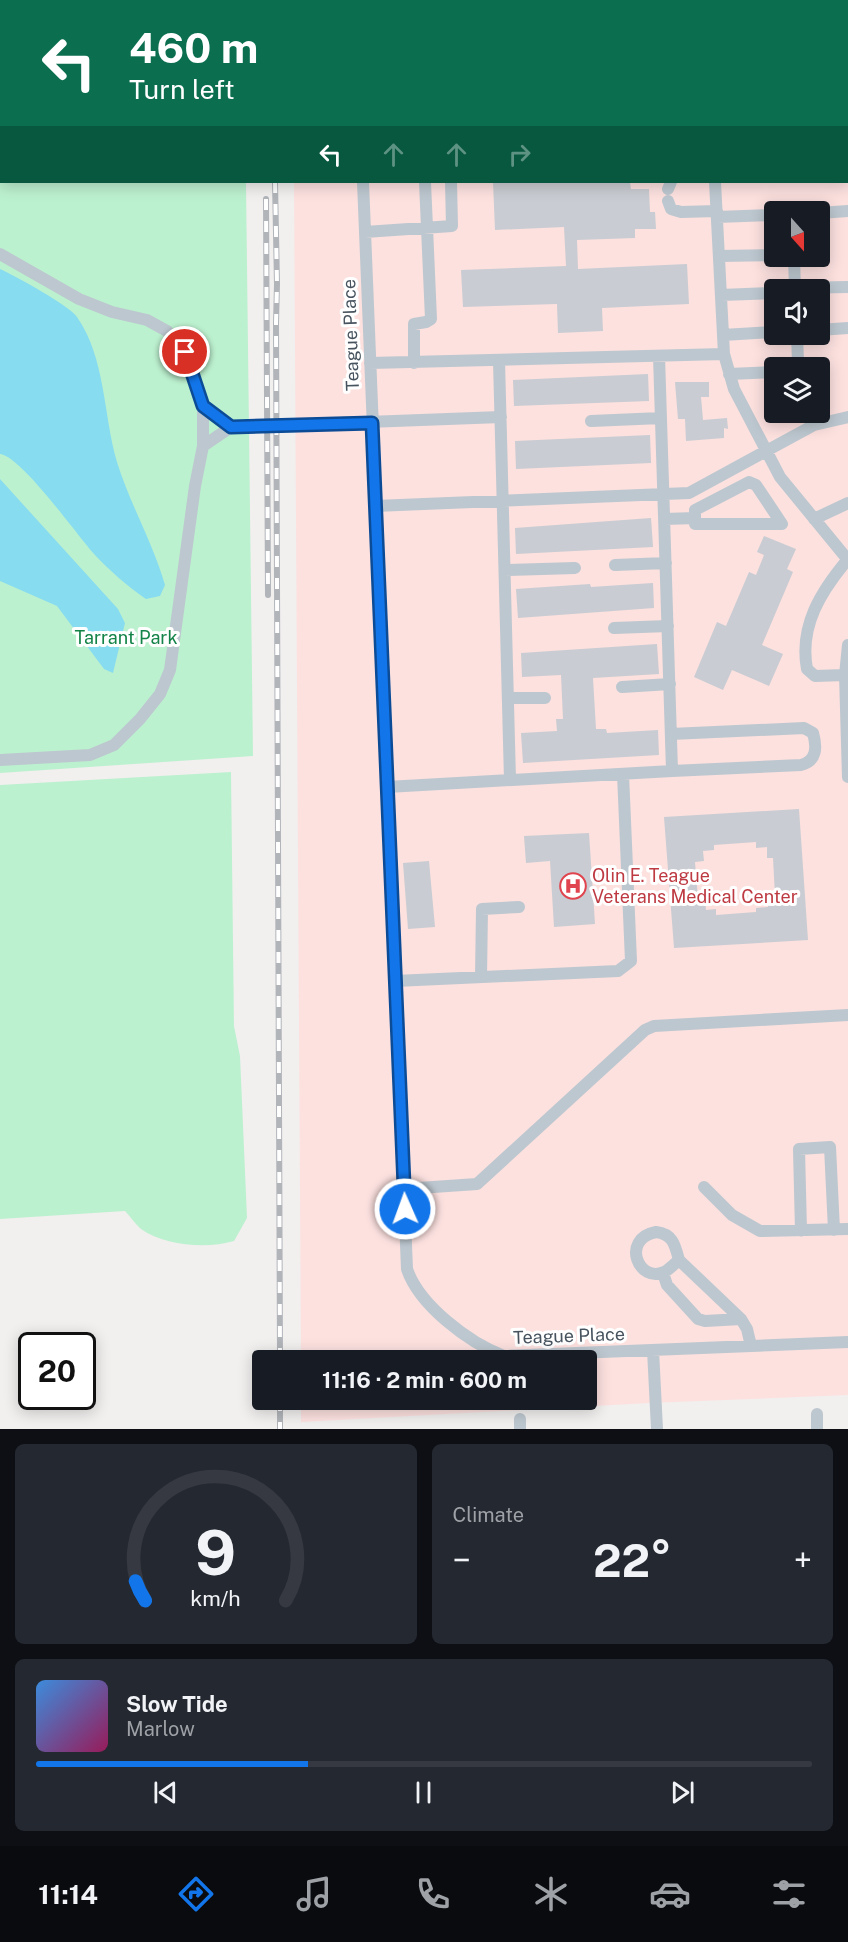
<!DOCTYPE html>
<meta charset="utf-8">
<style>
:root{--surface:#171b24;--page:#242831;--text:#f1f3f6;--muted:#9ea1a6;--line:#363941;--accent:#1275e9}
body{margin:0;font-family:"Public Sans",sans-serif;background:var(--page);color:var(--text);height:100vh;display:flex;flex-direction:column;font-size:22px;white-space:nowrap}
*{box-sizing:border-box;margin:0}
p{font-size:20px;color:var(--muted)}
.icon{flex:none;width:33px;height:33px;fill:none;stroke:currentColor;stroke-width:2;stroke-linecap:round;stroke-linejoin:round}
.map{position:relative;height:1429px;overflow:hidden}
.side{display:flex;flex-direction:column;gap:15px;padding:15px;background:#0d0f14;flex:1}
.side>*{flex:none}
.hud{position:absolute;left:0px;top:0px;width:849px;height:183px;box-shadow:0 3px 15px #0003;background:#0b6e4f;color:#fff;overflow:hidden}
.needle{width:39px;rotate:159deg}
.tools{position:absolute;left:764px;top:201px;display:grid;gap:12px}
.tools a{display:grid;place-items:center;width:66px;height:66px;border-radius:6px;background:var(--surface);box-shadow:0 3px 15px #0003;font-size:30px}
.speed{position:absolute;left:18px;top:1332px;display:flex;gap:12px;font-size:30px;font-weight:700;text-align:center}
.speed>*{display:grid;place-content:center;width:78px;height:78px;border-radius:50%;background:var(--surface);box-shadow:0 3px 15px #0003;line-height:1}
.speed .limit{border:3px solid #111;border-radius:9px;background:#fff;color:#111}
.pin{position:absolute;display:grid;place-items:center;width:51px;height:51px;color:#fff;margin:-26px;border:3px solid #fff;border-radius:50%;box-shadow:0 2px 6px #0007}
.me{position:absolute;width:66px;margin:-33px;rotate:358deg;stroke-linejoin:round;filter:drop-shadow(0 0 4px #0008)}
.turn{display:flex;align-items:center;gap:21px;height:126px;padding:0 30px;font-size:27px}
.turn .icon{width:78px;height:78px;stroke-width:2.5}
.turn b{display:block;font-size:42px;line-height:51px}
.lanes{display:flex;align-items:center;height:57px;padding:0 30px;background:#0003;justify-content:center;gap:30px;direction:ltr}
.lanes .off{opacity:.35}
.big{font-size:45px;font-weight:700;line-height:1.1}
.side .card{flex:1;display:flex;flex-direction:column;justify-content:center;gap:9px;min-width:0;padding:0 21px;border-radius:9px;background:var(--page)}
.side .dial{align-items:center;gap:0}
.dial svg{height:156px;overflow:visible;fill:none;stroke:var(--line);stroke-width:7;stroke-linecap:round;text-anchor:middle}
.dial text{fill:var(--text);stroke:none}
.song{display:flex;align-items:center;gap:18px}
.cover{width:72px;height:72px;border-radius:9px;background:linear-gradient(135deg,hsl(210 70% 55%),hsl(330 70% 35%))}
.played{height:6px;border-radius:3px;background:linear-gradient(90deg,var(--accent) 35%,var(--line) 35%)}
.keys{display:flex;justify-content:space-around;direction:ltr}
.heat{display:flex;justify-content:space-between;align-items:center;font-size:33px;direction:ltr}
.side .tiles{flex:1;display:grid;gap:15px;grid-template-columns:1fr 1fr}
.card:last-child{grid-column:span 2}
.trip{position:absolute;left:252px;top:1350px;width:345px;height:60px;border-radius:6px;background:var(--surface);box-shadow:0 3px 15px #0003;font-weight:700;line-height:60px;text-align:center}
.menu{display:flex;height:96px;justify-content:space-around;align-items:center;background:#090b0e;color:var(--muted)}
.menu .icon{width:42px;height:42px}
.menu .on{color:var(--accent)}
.menu b{font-size:27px;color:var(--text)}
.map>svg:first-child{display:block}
</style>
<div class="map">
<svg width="848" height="1429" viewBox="0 0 848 1429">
<rect width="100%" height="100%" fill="#f2efef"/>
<path fill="#e3e0e1" d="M360,0h488v9v-7z"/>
<path fill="#fce1df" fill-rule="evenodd" d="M848,9v1386l-199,8 -348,19v-22h285v-40h-285l-7,-1178h554zM774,212h45v44h-45zM774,290h45v44h-45zM774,368h45v44h-45z"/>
<path fill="#bcf1cf" d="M0,165l2,17 244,1 7,573 -253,17z
M231,772l3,254 6,30 7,162 -13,23c-27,8 -69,5 -93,-12 -6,-5 -11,-13 -16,-18l-125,8v-434z"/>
<path fill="#88dcf0" d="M0,269c15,7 69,36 77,48 29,42 26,97 40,145 13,42 36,81 48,123l-5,11 -14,3c-19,-13 -37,-29 -52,-45 -17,-19 -73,-98 -94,-100z
M0,479l118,130 7,14 -12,50 -9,-4 -47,-63 -57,-25z"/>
<path fill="#c9ccd2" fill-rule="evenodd" d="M493,182h137l1,7h18l1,23h5l1,17h-21v9l-58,2 1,29 109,-5 2,40 -87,4 1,23 -45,2 -1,-29 -94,3 -2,-37 105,-4 -2,-39 -69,3z
M648,374l1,27 -135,5 -1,-26z
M675,382h34v15h-8l2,23 24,-2 1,11 -4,-1v10l-38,3 -1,-22h-7z
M650,435l1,28 -135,6 -1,-28z
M651,518l2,29 -137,7 -1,-26z
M764,536l32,13 -9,20 6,3 -31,73 21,9 -14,32 -37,-16 -9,20 -29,-13 23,-55 9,4 23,-54 7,3 8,-20 -7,-3z
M653,583l1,25 -136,10 -2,-29 74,-5 1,3z
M657,644l2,30 -66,4 3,51h10l1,4 51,-3 1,25 -136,8 -2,-30 36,-2 -1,-12h7l-2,-44 -39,2 -1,-24z
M799,809l9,131 -134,8 -10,-131zM756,842v6l11,-1v11h6l2,38 -8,1 1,10 -12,1v4l-40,3v-6l-10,1 -1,-11h-7l-3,-37 9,-1 -1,-10 11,-1v-5z
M589,833l6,91 -41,3 -4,-66 -24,2 -2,-27z
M429,861l6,66 -27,2 -5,-66z"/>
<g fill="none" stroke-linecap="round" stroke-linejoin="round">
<path stroke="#bdc7cf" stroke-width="12" d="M363,182l44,1087c12,36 62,74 97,87l344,-14
M715,182l9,172 10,35 46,88 68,83
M668,189l3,-7
M668,201l3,8 10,3 36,-1
M819,213l29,-2
M717,217l57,-2
M365,232l87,-6 -1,-44
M0,254l79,45 33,13 35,8 20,11 18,21 18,54 28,21
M719,256l55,-1
M794,256l1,34
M795,288l53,-1
M721,295l53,-2
M819,330l29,-2
M723,335l51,-3
M499,361l11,419
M370,363l354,-9
M414,363v-39l12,-2 5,-3 -6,-137
M794,368l4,-6 -1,-28
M729,374l45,-2
M591,421l70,-3
M203,446v-40
M749,482l7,3 26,39h-87v-14z
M375,506l314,-13 125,-68 34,-8
M665,519l30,-1
M814,519l34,-16
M615,565l51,-2
M505,570l70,-2
M614,628l54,-2
M848,645l-3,30 3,102
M845,675l-30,1 -8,-7c-8,-43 14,-78 41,-110
M622,687l48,-3
M508,698h37
M671,734l133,-6 9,5c4,14 4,28 -12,32l-129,6
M0,760l90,-5 24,-10 26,-26 20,-25 10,-24 25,-184 8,-40 28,-19 270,-10
M387,787l285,-16 -13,-415
M481,977l1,-68 37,-2
M395,981l223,-10 13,-10 -8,-187
M704,1187l28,28 28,16 88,-2
M404,1189l73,-5 168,-154 9,-4 194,-11
M801,1231l-2,-82 31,-2 4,83
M656,1232c17,2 19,13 23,28 -5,4 -10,10 -15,12 -25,12 -44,-33 -8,-40z
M679,1260l62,59 6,10 4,17
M663,1273l4,12 31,34 7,2 36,-2
M653,1350l4,79
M817,1414v15
M520,1419v10"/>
<g stroke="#b1b5ba" stroke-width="6">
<path id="rail" d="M266,0v2
M275,182l2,102 -1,39 4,1037
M266,199l2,396
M280,1400v29"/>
</g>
<use href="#rail" stroke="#fff" stroke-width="4" stroke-dasharray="11" stroke-linecap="butt"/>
</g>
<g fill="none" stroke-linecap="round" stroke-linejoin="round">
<g stroke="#0c4c97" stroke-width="15">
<path id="route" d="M185,352l18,54 28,21 141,-4 33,786"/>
</g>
<use href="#route" stroke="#1275e9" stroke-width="10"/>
</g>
<defs>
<g id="hospital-ring" transform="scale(1.35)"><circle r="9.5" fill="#fff" stroke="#e0444e" stroke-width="1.5"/><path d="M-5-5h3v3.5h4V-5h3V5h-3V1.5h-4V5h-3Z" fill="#e0444e"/></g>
</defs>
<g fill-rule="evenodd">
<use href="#hospital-ring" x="573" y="886"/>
</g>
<g text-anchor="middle" stroke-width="6" stroke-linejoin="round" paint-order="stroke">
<g font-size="18" fill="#47535e" stroke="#fff">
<text transform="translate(351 335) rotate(-92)" y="6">Teague Place</text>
<text transform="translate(569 1336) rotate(-2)" y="6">Teague Place</text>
</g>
<g font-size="18" fill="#138348" stroke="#fff">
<text x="126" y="644">Tarrant Park</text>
</g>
<g font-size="18" fill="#be3a42" stroke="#fff" text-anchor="start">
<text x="592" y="882">Olin E. Teague<tspan x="592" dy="21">Veterans Medical Center</tspan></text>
</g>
</g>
</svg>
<div class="tools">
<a><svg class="needle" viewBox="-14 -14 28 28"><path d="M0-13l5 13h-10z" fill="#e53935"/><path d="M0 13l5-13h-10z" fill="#9ea1a6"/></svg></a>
<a><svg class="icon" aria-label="sound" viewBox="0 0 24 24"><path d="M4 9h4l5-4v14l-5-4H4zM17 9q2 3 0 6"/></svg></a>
<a><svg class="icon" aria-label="layers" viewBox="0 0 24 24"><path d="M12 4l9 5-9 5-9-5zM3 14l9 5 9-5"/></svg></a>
</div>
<div class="speed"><div class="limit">20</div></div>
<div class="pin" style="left:185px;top:352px;background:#d93025"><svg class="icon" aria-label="arrive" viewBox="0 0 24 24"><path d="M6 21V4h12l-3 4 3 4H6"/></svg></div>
<svg class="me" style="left:405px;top:1209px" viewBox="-20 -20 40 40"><circle r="17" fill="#1275e9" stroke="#fff" stroke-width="3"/><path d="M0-11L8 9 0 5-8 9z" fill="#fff"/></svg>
<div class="trip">11:16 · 2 min · 600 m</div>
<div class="hud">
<div class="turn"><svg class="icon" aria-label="left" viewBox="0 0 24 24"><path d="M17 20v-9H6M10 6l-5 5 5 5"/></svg><div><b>460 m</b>Turn left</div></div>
<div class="lanes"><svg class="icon" aria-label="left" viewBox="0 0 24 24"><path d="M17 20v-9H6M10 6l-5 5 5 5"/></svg><svg class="icon off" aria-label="ahead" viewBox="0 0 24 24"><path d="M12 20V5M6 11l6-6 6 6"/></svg><svg class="icon off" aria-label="ahead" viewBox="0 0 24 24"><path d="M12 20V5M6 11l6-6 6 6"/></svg><svg class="icon off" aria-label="right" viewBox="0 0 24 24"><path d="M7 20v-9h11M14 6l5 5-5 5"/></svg></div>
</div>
</div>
<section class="side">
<div class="tiles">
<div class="card dial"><svg viewBox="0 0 100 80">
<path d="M14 69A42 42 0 1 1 86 69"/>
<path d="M14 69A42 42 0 0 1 9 59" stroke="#1275e9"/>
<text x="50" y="56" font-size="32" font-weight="700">9</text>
<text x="50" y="72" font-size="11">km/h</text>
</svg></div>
<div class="card"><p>Climate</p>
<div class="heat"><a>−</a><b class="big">22°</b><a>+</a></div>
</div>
<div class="card">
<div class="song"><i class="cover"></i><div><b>Slow Tide</b><p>Marlow</p></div></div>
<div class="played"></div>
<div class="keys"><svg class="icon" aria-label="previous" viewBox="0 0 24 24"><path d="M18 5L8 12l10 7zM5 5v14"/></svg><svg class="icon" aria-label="pause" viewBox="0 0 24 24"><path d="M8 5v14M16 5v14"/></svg><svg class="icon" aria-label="next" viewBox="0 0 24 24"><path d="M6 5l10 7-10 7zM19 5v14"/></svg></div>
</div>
</div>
</section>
<nav class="menu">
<b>11:14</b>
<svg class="icon on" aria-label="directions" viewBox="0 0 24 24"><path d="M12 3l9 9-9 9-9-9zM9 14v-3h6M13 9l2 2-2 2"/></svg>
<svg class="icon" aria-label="music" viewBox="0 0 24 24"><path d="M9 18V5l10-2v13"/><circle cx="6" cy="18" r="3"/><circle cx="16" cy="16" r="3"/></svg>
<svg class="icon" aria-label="phone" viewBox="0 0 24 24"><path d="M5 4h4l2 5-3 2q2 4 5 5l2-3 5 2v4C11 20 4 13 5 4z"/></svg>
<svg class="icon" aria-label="climate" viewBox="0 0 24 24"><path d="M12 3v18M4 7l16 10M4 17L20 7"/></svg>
<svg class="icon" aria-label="car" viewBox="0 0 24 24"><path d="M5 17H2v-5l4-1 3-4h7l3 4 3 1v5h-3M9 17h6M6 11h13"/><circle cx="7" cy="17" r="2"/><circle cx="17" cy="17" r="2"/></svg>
<svg class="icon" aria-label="filters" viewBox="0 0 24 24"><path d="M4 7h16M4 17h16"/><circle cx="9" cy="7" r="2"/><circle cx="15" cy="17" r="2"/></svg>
</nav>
